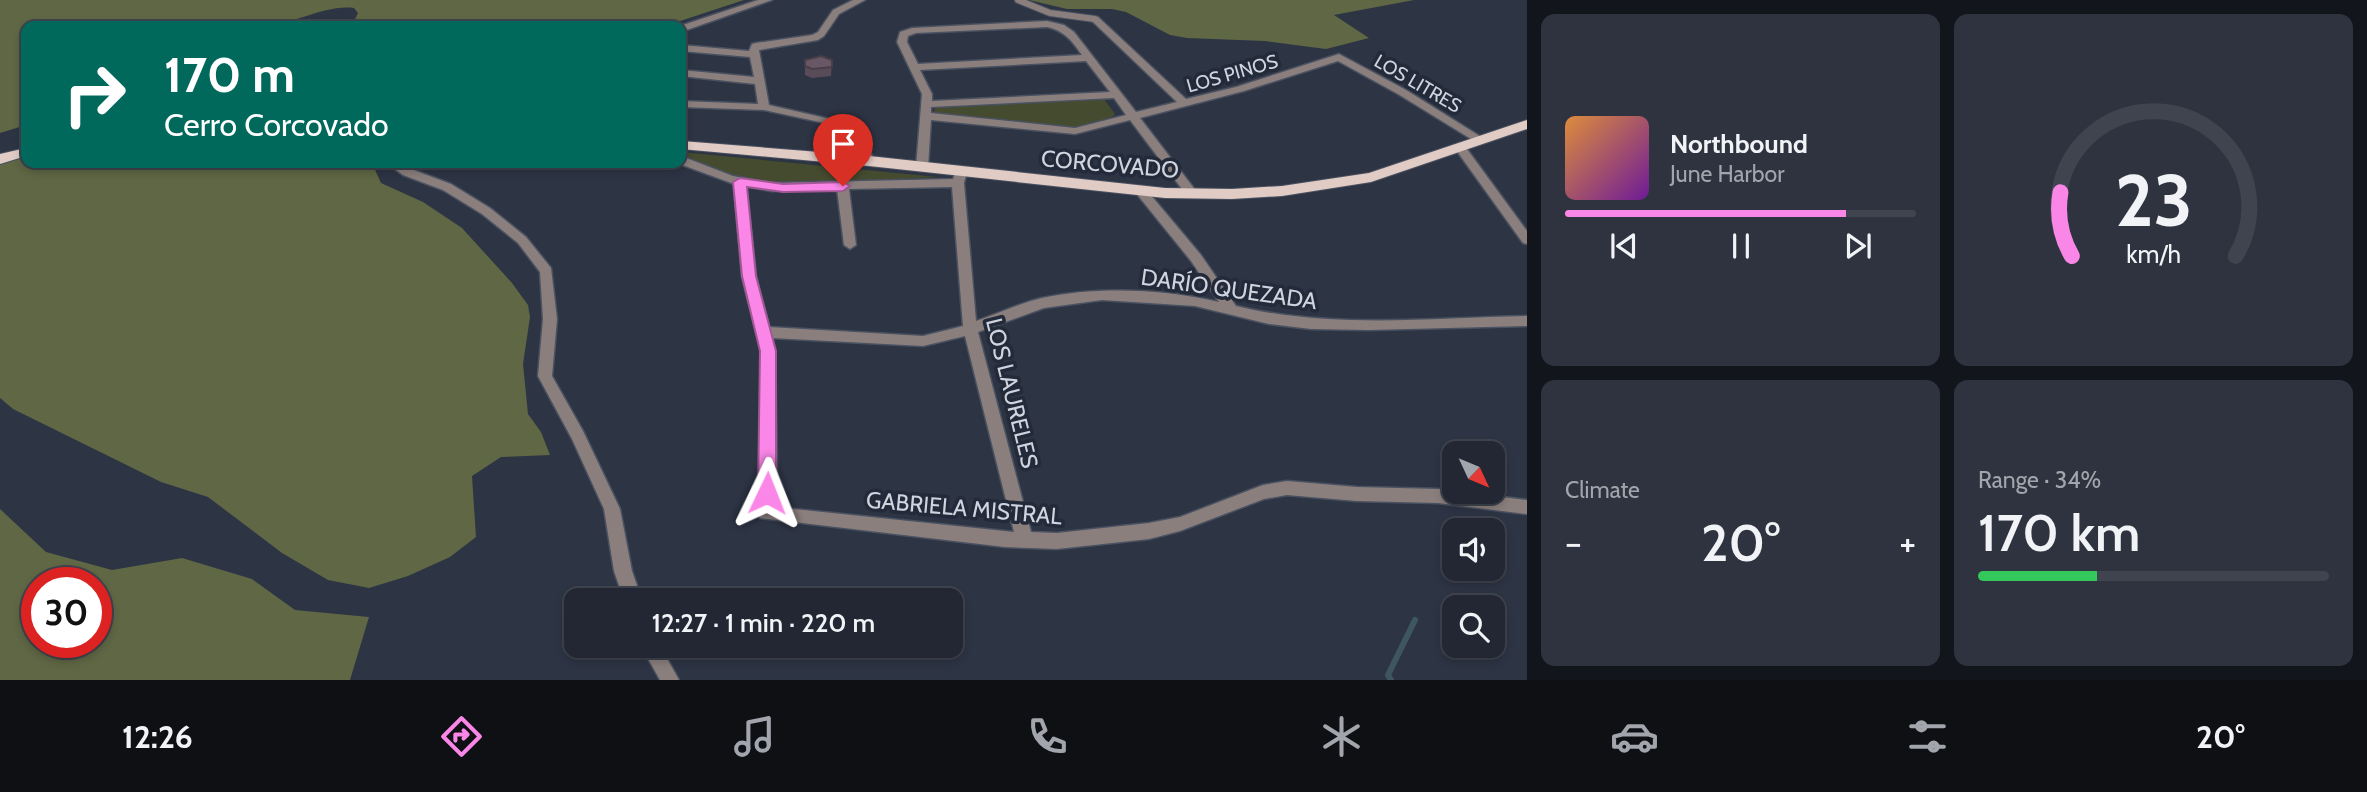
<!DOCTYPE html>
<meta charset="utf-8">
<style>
:root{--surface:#222733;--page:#2e333f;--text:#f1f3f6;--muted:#a2a5ac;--line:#3f444e;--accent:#fa87e7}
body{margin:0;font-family:Cabin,sans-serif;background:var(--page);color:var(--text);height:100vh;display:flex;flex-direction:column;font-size:26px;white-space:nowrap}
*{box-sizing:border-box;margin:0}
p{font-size:23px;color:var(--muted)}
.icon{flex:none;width:38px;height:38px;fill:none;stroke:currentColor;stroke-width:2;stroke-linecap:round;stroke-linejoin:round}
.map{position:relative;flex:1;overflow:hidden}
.side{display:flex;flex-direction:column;gap:14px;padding:14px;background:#13151c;width:840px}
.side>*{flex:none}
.top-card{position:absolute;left:21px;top:21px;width:665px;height:147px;border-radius:14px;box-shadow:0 4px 10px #0003,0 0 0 2px var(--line);background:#00695c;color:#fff;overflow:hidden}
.needle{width:46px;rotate:134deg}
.buttons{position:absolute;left:1442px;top:441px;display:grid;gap:14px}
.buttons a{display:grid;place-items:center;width:63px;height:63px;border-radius:14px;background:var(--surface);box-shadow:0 4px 10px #0003,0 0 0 2px var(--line);font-size:35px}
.speed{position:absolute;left:21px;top:567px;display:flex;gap:14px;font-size:35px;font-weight:700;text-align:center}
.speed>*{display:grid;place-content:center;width:91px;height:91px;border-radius:50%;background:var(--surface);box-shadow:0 4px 10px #0003,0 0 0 2px var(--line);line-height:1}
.speed .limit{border:10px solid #d22;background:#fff;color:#111}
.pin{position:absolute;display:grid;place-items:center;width:60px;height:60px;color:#fff;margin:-72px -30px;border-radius:50% 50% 50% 0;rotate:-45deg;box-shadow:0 0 7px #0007}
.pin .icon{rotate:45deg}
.me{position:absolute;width:77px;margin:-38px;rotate:2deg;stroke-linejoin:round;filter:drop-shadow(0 0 5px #0008)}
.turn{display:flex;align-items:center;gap:24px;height:147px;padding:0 28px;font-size:32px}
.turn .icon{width:91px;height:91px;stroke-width:2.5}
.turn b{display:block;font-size:49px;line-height:60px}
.big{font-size:52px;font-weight:600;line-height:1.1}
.side .card{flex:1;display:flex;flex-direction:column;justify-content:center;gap:10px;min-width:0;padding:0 24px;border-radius:14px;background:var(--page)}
.side .dial{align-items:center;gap:0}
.dial svg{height:182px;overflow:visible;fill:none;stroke:var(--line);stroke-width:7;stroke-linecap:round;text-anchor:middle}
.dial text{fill:var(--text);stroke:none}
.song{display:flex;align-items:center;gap:21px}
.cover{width:84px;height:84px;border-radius:10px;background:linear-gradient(135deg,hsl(30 70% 55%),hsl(280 70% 35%))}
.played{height:7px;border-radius:4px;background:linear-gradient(90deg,var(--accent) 80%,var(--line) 80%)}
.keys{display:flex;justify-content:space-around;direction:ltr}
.heat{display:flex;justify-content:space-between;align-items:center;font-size:38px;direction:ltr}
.charge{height:10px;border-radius:5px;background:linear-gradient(90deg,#34c759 34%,var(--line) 0)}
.side .tiles{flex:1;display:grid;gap:14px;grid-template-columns:repeat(2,1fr)}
.trip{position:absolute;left:564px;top:588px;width:399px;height:70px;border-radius:14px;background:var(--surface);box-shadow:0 4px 10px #0003,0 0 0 2px var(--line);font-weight:600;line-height:70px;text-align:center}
.tabs{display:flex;height:112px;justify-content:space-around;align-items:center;background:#0e1014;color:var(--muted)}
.tabs .icon{width:49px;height:49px}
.tabs .active{color:var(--accent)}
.tabs b{font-size:32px;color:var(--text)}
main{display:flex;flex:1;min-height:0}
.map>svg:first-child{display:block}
</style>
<main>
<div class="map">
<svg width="1527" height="680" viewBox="0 0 1527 680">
<rect width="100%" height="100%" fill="#2d3444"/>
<path fill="#454b2e" d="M1096,99h8l11,15 -4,4 -42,11 -137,-15 4,-7z
M681,152l257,25 -141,8 -40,-3 -33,-7 -43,-17z"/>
<path fill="#5f6745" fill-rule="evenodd" d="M0,0h744l-79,26h-311l-2,-1 6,-12 -4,-5c-28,-4 -62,17 -89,18 -79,4 -160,0 -239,0v99l-26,8z
M1029,0h385l-80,15 35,23 -43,11 -61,-8 -78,-3 -17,-3 -44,-23 -14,-3h-45z
M26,150v13h346l9,20 42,19 39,26 50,55 16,22 2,12 -7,47 5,50 13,18 9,23 -49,2 -29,19 4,61 -26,20 -42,19 -39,12 -41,-8 -46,-27 -74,-56 -47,-15 -148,-73 -13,-11v-240z
M0,509l46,43 66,18 70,-12 70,21 43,31 74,7 -19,63h-350zM37,583h59v59h-59z"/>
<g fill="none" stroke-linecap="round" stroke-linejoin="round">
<path stroke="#3e565f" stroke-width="6" d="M1391,680l-3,-5 27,-55"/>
<g stroke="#4a5160" stroke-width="8">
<path id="lane" d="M1018,0l32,13 45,6"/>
</g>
<g stroke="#4a5160" stroke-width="3">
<path id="street" d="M758,0h14l-91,32 -1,-6z
M853,0h12l-26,14 -15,22 -6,4 -59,10 10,55 87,20 19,36 -2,3h-8l-18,-35 -4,-2 -79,-17 -83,-3v-6l77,3 -3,-20 -74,-8v-6l73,7 -4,-20 -69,-6v-6l68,6 3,-7 4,-1 56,-8 6,-3 15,-22z
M1092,17h6l88,82 50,-12 103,-33 67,36 80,50 -2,2h-8l-78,-48 -60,-33 -94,30 -104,27 56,73 2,3 -2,3h-8l-58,-77 -55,14 -144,-14 -3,47 -2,3h-8l-2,-3 6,-73 -25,-52 3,-10 12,-4 135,-7 17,4 10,7 62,80 41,-10 -85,-81zM1047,27c18,4 25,14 35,28l-164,9 -11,-22 1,-6 8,-3zM1086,61l24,31 -178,9v-7l-12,-24zM1114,98l12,17 -51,13 -144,-15v-6z
M1460,143l4,2 63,86v13l-4,-1 -69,-96z
M681,156l52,20 38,7 182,-4 4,-11h8l2,3 -3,12 12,138c22,-7 44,-18 66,-23 54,-12 124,-9 177,4l-28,-41 -55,-68v-6h8l57,68 35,51c95,23 194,12 291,10v10l-158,4 -58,-1 -42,-5 -74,-18 -93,-6 -58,8 -66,24 53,200 26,1 92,-10 31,-6 83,-32 24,-4 70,6 81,2 89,11v14l-89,-11 -81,-2 -70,-6 -23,4 -84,32 -31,8 -92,10 -52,-2 -245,-29 -2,-5 3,-39v-123l-19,-74 -8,-93 -57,-21h4zM746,186l25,5 66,-2 7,56 6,4 6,-4 -7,-56 103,-2 11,139 -40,10 -154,-9 -13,-50zM965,336l49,196 -239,-25 2,-33 -2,-123 -3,-13 151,8z
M387,163h14l10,6 40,15 39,24 36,29 25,31 6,51 -5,57 31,55 37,78 12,62 10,29h-18l-10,-29 -10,-62 -32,-70 -34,-63 5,-57 -3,-47 -22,-29 -36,-29 -39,-24 -40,-15z
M641,646h19l19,34h-19z"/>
</g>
<g stroke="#4a5160" stroke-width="2">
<path id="primary" d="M1527,120v9l-156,53 -89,14 -50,3 -67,-1 -296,-32 -188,-17v-8l188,15 296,32 67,1 50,-3 87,-13z
M26,148v8l-26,8v-10z"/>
</g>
<use href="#lane" stroke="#8a7f7d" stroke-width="6"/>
<use href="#street" fill="#8a7f7d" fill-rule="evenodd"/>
<use href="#primary" fill="#e0cbc5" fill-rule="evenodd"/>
</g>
<path fill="#594c58" d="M805,60h27l-1,16 -19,2 -7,-3z"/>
<path fill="#685866" stroke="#493e47" stroke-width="2" d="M821,56l11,4v7l-20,2 -7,-3v-6z"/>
<path fill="#fa87e7" stroke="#a25896" stroke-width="2" d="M740,178l43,6 60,-2 7,4 -7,5 -60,1 -36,-5 9,89 20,75v142l-2,6 -7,2 -6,-2 -3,-6 2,-142 -18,-75 -9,-94z"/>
<g text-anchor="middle" stroke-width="7" stroke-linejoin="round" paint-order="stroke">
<g font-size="19" fill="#cfd4de" stroke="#232a39">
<text transform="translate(1232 73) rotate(-16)" y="7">LOS PINOS</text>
<text transform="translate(1418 83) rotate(30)" y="7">LOS LITRES</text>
</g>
<g font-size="23" fill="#cfd4de" stroke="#232a39">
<text transform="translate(1110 164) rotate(5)" y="8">CORCOVADO</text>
<text transform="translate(1229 289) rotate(8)" y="8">DARÍO QUEZADA</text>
<text transform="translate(1012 393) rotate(76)" y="8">LOS LAURELES</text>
<text transform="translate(964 508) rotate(5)" y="8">GABRIELA MISTRAL</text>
</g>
</g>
</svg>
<div class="buttons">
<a><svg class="needle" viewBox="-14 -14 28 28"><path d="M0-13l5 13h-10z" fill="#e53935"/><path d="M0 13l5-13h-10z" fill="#a2a5ac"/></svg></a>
<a><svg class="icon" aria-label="sound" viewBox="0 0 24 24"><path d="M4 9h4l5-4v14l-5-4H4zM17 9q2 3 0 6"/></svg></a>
<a><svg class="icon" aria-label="search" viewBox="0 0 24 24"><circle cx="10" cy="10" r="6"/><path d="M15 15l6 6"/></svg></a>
</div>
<div class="speed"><div class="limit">30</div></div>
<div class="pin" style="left:843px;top:186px;background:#d93025"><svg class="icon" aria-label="arrive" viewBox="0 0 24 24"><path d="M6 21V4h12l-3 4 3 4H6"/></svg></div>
<svg class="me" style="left:767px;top:493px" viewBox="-20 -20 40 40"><path d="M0-17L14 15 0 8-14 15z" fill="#fa87e7" stroke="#fff" stroke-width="4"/></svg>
<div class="trip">12:27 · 1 min · 220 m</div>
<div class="top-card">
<div class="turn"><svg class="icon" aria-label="right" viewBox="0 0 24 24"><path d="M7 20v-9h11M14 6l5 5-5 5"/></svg><div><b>170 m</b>Cerro Corcovado</div></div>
</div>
</div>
<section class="side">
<div class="tiles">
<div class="card">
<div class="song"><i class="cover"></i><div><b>Northbound</b><p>June Harbor</p></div></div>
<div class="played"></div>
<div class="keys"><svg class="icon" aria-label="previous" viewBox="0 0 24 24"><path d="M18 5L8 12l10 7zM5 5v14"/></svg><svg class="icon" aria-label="pause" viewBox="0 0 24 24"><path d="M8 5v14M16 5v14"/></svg><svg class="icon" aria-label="next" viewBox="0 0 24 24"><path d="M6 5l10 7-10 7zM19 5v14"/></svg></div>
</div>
<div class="card dial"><svg viewBox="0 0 100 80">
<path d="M14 69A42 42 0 1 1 86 69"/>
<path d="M14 69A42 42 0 0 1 9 41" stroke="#fa87e7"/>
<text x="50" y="56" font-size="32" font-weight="700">23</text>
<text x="50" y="72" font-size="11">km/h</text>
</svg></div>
<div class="card"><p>Climate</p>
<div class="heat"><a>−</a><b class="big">20°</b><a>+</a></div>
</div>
<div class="card"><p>Range · 34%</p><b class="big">170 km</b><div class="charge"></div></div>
</div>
</section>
</main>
<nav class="tabs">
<b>12:26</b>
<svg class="icon active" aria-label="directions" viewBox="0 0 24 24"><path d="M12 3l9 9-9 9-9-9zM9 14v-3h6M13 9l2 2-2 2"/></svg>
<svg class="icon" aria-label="music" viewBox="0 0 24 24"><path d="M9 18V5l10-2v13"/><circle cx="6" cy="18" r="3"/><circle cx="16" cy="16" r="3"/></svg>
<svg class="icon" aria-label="phone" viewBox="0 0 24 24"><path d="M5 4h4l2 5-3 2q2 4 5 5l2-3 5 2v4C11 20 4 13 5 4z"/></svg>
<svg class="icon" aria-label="climate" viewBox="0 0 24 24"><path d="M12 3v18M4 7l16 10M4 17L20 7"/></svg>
<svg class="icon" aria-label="car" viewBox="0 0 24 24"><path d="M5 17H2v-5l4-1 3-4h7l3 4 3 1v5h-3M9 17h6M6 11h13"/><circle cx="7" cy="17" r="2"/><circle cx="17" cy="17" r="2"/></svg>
<svg class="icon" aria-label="filters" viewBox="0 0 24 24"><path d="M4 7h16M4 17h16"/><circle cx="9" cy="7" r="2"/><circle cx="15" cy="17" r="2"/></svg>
<b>20°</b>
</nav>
